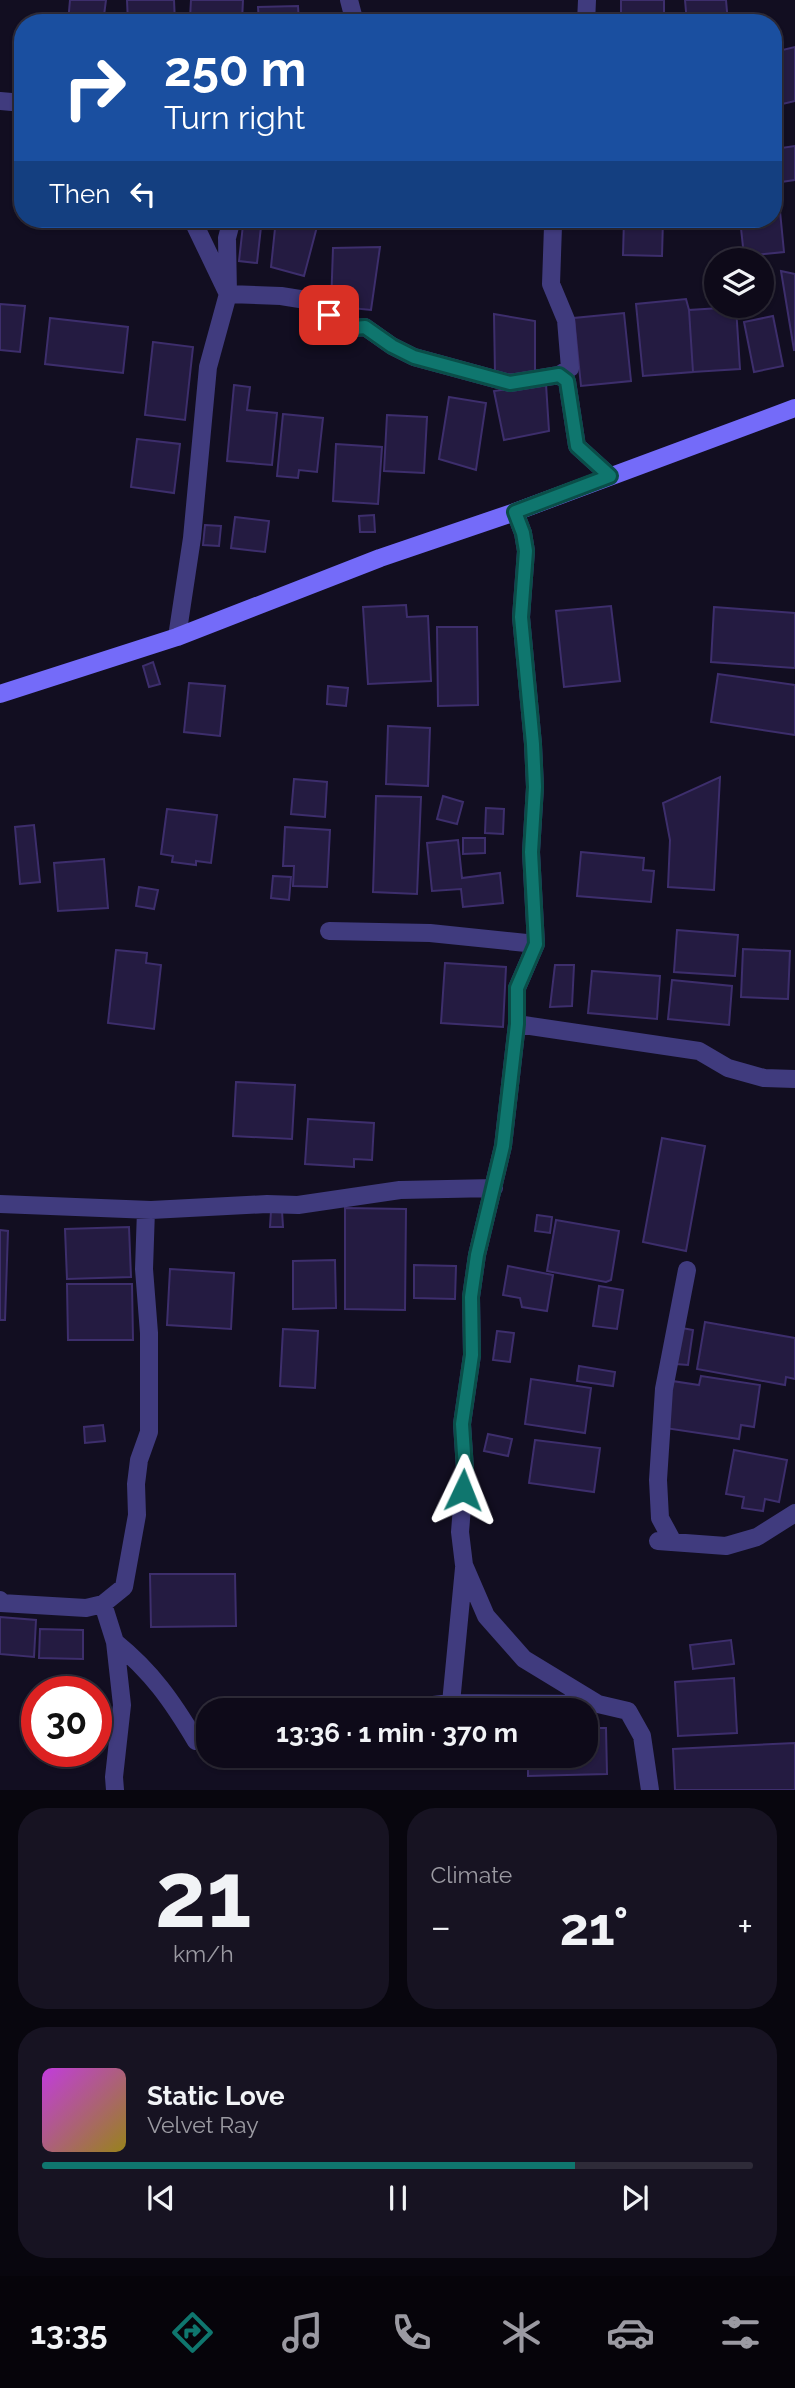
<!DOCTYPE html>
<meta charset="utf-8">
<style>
:root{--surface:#0e0a19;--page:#171322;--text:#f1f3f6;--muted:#9b9aa2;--line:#2e2b38;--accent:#0f766e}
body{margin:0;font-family:Raleway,sans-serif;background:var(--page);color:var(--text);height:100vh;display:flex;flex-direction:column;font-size:26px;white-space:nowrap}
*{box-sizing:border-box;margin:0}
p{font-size:23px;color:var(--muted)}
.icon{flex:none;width:38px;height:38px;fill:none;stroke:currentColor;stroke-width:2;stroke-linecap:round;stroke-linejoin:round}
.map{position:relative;height:1790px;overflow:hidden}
.details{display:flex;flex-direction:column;gap:18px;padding:18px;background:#08060e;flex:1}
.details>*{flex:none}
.top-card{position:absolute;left:14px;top:14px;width:768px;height:214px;border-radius:28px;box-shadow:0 2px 5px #0004,0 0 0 2px var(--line);background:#1a4fa0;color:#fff;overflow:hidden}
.tools{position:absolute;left:704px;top:248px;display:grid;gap:14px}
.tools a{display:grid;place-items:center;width:70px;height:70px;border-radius:50%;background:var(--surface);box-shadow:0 2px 5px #0004,0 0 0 2px var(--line);font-size:35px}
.speed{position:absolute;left:21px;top:1676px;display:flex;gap:14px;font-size:35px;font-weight:700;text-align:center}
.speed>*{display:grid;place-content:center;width:91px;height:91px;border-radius:50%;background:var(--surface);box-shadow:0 2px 5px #0004,0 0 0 2px var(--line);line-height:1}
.speed .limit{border:10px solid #d22;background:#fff;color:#111}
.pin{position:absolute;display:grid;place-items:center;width:60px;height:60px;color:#fff;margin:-30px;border-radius:14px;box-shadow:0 4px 10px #0006}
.me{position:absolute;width:77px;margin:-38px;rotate:2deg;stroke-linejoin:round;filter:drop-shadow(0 0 5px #0008)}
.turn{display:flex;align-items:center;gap:24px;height:147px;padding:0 35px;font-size:32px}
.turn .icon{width:91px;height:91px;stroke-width:2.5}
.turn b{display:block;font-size:49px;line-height:60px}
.then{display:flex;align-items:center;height:66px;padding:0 35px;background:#0003;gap:14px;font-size:26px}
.big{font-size:52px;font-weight:700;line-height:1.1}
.details .tile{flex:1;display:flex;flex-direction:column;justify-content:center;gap:10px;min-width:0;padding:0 24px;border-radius:28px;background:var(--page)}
.details .dial{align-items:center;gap:0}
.dial b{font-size:91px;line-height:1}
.song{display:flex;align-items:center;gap:21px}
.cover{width:84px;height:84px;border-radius:10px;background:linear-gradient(135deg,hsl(290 70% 55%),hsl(50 70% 35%))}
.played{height:7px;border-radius:4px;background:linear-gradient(90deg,var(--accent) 75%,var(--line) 75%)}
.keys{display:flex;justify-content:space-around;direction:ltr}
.heat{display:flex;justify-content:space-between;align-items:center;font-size:38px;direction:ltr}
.details .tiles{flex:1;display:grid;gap:18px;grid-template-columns:1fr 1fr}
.tile:last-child{grid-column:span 2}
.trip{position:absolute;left:196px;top:1698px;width:402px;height:70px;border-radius:28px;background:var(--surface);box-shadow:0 2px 5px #0004,0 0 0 2px var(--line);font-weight:700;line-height:70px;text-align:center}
.tab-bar{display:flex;height:112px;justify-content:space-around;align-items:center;background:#06040a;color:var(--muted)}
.tab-bar .icon{width:49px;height:49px}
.tab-bar .current{color:var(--accent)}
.tab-bar b{font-size:32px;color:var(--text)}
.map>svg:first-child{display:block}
</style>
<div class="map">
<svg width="795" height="1790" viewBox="0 0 795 1790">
<rect width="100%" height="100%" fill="#120e21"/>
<path fill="#241b41" stroke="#3d2e6c" stroke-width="2" d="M70,0h36l-3,23h-35z
M127,0h47l1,23h-47z
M191,0h52l-1,21 -52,-3z
M621,0h43v23h-43z
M685,0h41l2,23h-41z
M298,6l1,17h-40l-1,-16z
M795,47v54l-21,5v-54z
M795,146v34l-21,3v-34z
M774,201h5l5,51 -40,4 -4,-37h34z
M276,219h43l-15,57 -33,-9z
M624,219h39l-1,37 -39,-1z
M243,225l18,2 -4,36 -18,-2z
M380,247l-9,63 -40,-4 2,-58z
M781,271l14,3v76h-1z
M686,299l3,11 4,62 -50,4 -7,-72z
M0,304l25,2 -5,46 -20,-2z
M316,304l9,3 -7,18 -14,-6v-7h8z
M736,307l4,62 -47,3 -4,-62z
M624,313l7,68 -50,5 -7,-68z
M494,314l41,7v54l-40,-1z
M773,316l10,50 -29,6 -10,-50z
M50,318l78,9 -5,46 -78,-9z
M153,342l40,5 -8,73 -40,-5z
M546,384l3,47 -45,9 -10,-49z
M234,385l16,2 -3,23 30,3 -5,52 -45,-4z
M449,397l37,6 -10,67 -37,-11z
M283,414l40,4 -6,54 -18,-2 -1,8 -21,-2z
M387,415l40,2 -3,56 -40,-2z
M137,439l43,5 -6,49 -43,-6z
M336,444l46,3 -4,57 -45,-3z
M374,515l1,17h-15l-1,-16z
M235,517l34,4 -4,31 -34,-4z
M205,525l16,1 -2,20 -16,-1z
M406,605l1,12 21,-1 3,65 -63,3 -5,-77z
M611,606l9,75 -56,6 -8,-76z
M714,607l81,6v55l-84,-6z
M437,627h40l1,78 -40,1z
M153,662l7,22 -11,3 -6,-21z
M718,674l77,11v50l-84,-13z
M189,683l36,3 -5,50 -36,-4z
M328,686l20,2 -2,18 -19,-2z
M388,726l42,2 -2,58 -42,-2z
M720,777l-6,113 -46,-3 2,-47 -7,-37z
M294,779l33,3 -2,35 -34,-3z
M376,796l45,1 -4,97 -44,-2z
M443,796l20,6 -6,22 -20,-5z
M486,808l18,1 -1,25 -18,-1z
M167,809l50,6 -6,48 -15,-2v4l-24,-3 1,-6 -12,-2z
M34,825l6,57 -20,2 -5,-57z
M285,827l45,3 -3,57 -34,-1 1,-20h-11z
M463,838h22v15l-22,1z
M458,840l4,38 38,-5 3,30 -40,4 -2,-18 -29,2 -5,-48z
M581,852l63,6 -1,12 11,1 -3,31 -74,-6z
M104,859l4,49 -50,3 -4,-48z
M273,876l18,1 -2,23 -18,-2z
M139,887l19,3 -4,19 -18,-3z
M677,930l61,5 -3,41 -61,-4z
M743,949l47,2 -2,48 -47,-2z
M116,950l31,3 -1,10 15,2 -7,64 -46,-6z
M445,963l61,4 -3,60 -62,-4z
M555,965h19l-2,41 -22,1z
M592,971l68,5 -3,43 -69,-6z
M672,980l60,6 -3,39 -61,-6z
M236,1082l59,3 -3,54 -59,-3z
M308,1119l66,4 -2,37 -18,-1v8l-49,-3z
M662,1138l43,8 -19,105 -43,-9z
M345,1208l61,1 -1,101 -60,-1z
M271,1211h11l1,16h-13z
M537,1215l15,2 -2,16 -15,-2z
M556,1220l63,11 -8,49 -5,2 -59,-11z
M129,1227l2,50 -64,2 -2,-50z
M0,1230l8,1 -3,89h-5z
M335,1260l1,48 -43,1v-48z
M414,1265l42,1 -1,33 -41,-1z
M508,1266l45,9 -6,36 -25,-4 -2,-9 -17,-3z
M170,1269l64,4 -3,56 -64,-4z
M67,1284h65l1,56h-65z
M599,1286l24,4 -6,39 -24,-3z
M705,1322l90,16v41l-9,-2 -1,8 -88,-16z
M682,1328l11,2 -5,35 -12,-1z
M283,1329l35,2 -3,57 -35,-2z
M497,1331l17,2 -4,29 -17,-2z
M579,1366l36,6 -2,14 -36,-5z
M701,1376l59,9 -6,42 -13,-2 -2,14 -74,-11 7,-47 27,4z
M531,1379l60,9 -6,45 -60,-9z
M103,1425l2,16 -20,2 -1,-16z
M488,1434l24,5 -4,17 -24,-5z
M535,1440l65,8 -6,44 -65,-9z
M734,1450l53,10 -8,42 -14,-3 -2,12 -21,-3 2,-11 -18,-3z
M150,1574h85l1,52 -85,1z
M0,1617l36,3 -2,37 -34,-3z
M40,1629l43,1v29l-44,-1z
M731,1640l3,24 -41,5 -3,-24z
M734,1678l3,55 -59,3 -3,-54z
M586,1728h20l1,46 -79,2v-21h58z
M795,1743v47h-120l-2,-41z"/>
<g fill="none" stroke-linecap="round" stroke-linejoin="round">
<path stroke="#403b7e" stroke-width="18" d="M349,0l6,23
M586,23l1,-23
M0,101l23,2
M192,219l36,75 53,2 25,4 18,-1 11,31 30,-3 27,19 22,11 96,26 49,-8 8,6 10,65 33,30
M557,219l-4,7 -2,58 15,36 4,48 -11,7
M515,512l8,21 3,18 -5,66 12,127 2,43 -4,65 5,92 -19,44v36l-14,122 -26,109 -6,42 1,58 -10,69 3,45 -5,63 4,33 22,51 38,43 74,45 30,7 14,25 8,54
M177,637l15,-99 16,-171 20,-73 -1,-56 5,-19
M329,931l101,2 106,11
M517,1024l182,27 29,17 36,10 31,1
M0,1204l151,6 116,-6 31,1 102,-15 94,-2
M658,1541l68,5 31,-9 38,-24
M673,1542l-13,-24 -2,-38 6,-91 23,-119
M0,1600l1,3 85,5 17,-4 21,-17 13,-72 -1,-31 3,-24 10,-28v-99l-5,-64 2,-59
M103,1604l12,38 7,63 -8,72 1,13
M115,1642c37,30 57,59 81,99l12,-4
M451,1703l13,-135
M389,1710l62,-7 147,1"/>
<path stroke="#746bf9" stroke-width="18" d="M0,694l177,-57 203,-79 135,-46 280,-104"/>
</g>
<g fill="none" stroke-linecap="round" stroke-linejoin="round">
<g stroke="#0a4d48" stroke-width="18">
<path id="route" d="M329,315l6,15 30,-3 27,19 22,11 96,26 49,-8 8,6 10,65 33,30 -95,36 8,21 3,18 -5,66 12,127 2,43 -4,65 5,92 -19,44v36l-14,122 -26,109 -6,42 1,58 -10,69 3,45 -2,21"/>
</g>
<use href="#route" stroke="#0f766e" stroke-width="12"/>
</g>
</svg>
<div class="tools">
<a><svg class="icon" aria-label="layers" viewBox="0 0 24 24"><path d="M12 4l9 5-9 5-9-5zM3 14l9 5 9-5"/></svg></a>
</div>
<div class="speed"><div class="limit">30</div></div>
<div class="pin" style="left:329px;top:315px;background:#d93025"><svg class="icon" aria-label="arrive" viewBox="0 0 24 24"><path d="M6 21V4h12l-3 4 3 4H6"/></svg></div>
<svg class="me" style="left:463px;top:1490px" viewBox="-20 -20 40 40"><path d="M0-17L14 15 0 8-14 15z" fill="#0f766e" stroke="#fff" stroke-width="4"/></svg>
<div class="trip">13:36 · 1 min · 370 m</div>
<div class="top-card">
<div class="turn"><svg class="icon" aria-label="right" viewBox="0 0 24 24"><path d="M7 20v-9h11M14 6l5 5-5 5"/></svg><div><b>250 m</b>Turn right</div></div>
<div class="then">Then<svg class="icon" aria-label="left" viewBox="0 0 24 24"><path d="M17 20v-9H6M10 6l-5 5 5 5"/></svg></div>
</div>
</div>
<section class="details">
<div class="tiles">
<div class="tile dial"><b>21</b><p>km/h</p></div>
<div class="tile"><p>Climate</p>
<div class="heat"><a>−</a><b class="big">21°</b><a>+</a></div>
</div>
<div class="tile">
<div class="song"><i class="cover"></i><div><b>Static Love</b><p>Velvet Ray</p></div></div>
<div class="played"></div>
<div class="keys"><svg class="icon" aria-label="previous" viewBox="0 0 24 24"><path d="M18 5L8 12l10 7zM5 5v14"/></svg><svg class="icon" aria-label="pause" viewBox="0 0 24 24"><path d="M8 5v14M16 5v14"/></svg><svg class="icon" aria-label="next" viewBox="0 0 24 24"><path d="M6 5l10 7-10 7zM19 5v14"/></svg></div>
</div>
</div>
</section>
<nav class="tab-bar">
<b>13:35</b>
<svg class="icon current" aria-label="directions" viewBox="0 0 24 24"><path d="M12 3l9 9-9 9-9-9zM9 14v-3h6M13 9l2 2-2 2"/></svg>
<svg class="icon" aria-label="music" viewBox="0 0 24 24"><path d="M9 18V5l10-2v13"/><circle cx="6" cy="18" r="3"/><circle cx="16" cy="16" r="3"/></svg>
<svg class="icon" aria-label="phone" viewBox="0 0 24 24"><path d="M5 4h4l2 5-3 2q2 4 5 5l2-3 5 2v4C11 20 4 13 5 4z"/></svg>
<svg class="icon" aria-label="climate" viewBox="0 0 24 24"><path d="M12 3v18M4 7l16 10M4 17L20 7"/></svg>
<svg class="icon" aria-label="car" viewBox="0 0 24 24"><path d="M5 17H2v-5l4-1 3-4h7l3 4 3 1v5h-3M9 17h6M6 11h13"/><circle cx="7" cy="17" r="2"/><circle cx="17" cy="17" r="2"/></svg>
<svg class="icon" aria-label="filters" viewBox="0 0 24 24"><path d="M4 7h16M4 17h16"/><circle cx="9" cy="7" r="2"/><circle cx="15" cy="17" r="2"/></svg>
</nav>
